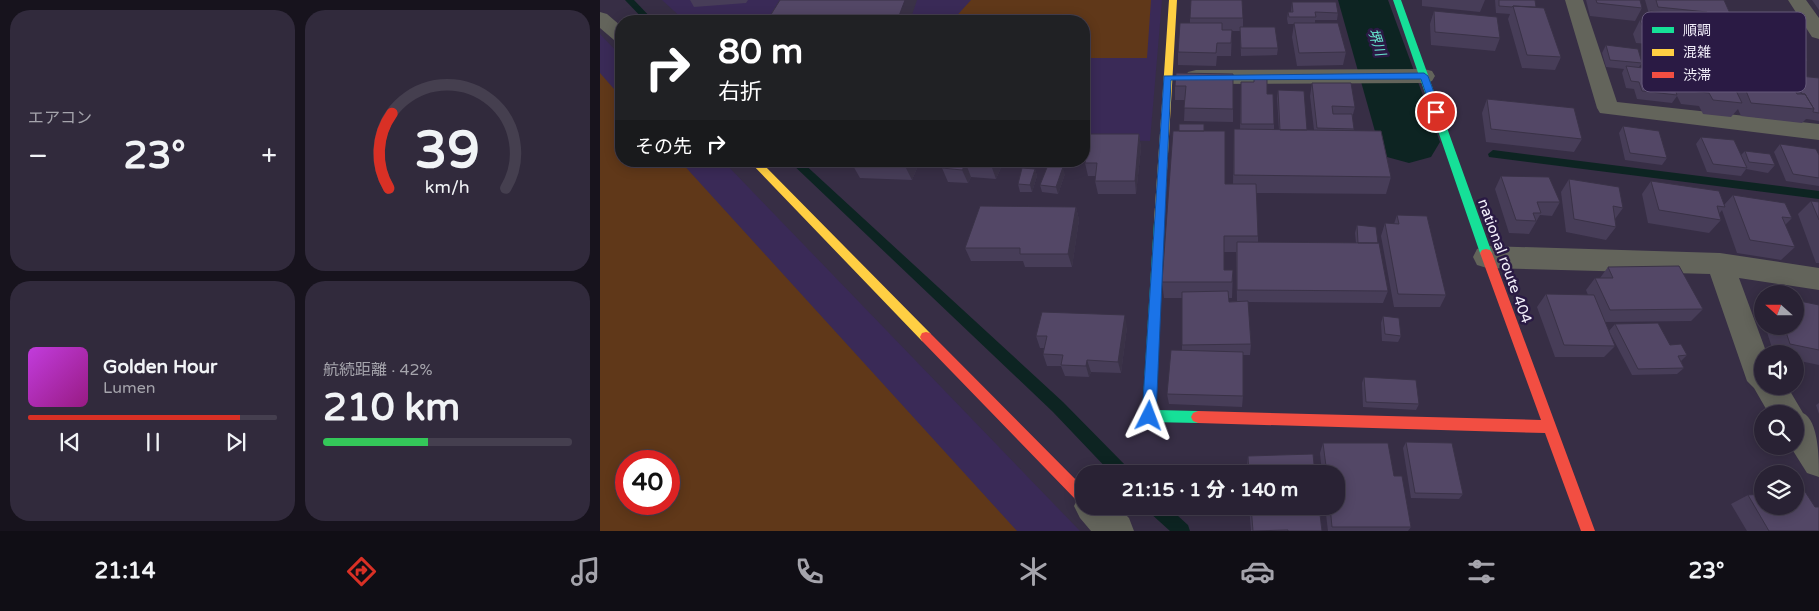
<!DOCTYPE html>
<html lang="ja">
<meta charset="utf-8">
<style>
:root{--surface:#292234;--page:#312a3c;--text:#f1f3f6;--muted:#a5a4ac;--line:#453f4f;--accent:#d93025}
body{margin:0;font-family:"Varela Round","Noto Sans JP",sans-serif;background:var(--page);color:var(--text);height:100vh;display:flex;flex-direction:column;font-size:19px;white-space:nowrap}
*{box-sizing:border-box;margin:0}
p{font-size:16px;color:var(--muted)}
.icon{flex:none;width:28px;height:28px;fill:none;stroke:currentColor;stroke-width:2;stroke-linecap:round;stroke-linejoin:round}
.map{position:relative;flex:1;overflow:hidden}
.panel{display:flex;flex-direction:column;gap:10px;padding:10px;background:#17131d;width:600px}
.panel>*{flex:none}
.banner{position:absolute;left:15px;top:15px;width:475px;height:152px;border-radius:20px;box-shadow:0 2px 12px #0003,0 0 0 1px var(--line);background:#202124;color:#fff;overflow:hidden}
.needle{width:32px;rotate:291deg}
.controls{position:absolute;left:1154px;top:285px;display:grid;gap:10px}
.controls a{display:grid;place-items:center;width:50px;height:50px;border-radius:50%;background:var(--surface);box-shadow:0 2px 12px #0003,0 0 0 1px var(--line);font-size:25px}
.speed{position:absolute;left:15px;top:450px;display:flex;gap:10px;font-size:25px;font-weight:700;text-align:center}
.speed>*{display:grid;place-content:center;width:65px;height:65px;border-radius:50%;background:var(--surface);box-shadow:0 2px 12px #0003,0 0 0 1px var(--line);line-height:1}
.speed .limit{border:8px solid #d22;background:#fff;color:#111}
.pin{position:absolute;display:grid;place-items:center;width:42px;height:42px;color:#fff;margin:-21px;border:2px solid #fff;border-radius:50%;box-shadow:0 1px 5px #0007}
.me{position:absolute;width:55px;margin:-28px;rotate:3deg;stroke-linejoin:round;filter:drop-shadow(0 0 4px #0008)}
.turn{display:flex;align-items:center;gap:18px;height:105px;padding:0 20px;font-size:22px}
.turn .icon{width:65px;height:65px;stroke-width:2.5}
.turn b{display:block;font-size:35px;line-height:42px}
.then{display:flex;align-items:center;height:48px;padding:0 20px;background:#0003;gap:10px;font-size:19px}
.big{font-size:38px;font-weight:800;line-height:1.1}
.panel .widget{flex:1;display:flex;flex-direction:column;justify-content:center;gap:8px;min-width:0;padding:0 18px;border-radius:20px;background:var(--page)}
.panel .dial{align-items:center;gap:0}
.dial svg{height:130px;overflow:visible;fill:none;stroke:var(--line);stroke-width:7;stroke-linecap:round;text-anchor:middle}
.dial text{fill:var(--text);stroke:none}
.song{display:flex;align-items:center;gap:15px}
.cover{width:60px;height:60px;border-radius:8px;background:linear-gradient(135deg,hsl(290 70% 55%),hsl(310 70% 35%))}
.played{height:5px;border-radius:2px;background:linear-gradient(90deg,var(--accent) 85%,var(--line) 85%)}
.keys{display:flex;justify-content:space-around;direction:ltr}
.heat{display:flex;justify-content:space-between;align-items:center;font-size:28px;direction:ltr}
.charge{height:8px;border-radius:4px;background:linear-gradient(90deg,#34c759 42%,var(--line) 0)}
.panel .tiles{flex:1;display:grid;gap:10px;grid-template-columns:repeat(2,1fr)}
.trip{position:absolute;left:475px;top:465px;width:270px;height:50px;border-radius:20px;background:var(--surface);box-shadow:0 2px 12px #0003,0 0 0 1px var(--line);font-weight:800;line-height:50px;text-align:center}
.dock{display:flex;height:80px;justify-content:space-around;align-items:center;background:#100e15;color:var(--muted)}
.dock .icon{width:35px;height:35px}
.dock .on{color:var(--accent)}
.dock b{font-size:22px;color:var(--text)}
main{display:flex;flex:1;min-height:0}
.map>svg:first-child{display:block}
</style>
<main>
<section class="panel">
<div class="tiles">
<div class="widget"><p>エアコン</p>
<div class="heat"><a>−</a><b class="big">23°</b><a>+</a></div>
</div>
<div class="widget dial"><svg viewBox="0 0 100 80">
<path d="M14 69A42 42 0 1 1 86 69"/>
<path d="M14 69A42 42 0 0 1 16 23" stroke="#d93025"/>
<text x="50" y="56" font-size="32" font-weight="700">39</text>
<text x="50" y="72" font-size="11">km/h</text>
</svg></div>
<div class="widget">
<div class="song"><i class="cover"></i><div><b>Golden Hour</b><p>Lumen</p></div></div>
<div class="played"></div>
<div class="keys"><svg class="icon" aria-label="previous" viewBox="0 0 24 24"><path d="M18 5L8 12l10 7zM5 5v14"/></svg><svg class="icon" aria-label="pause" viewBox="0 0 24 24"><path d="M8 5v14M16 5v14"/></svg><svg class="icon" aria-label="next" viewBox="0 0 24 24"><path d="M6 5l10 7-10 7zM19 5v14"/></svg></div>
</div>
<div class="widget"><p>航続距離 · 42%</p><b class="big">210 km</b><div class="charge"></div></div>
</div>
</section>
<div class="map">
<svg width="1219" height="531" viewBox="0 0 1219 531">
<rect width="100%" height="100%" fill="#372e45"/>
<path fill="#3a2a57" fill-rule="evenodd" d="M62,0h500l-12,141 -66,-2v-118h-399z
M0,34l21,22v105h102l357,370h-480zM26,461h43v43h-43z"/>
<path fill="#603819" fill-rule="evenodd" d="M371,0h180l-4,58h-63v-37h-132z
M0,73l21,24v64h59l337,370h-417zM26,461h43v43h-43z"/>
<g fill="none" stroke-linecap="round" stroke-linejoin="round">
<path fill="#0d2422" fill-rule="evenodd" d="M25,0h9l20,21h-9z
M809,138l12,1 5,4 -5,4 -16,-2 -1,-3z
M893,150l326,41v8l-330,-42 -1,-3z
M189,161h12l262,241 66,67 2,5h-19l-59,-62z
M547,506h20l21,19 2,6h-20l-21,-19z"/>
<path fill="#0d2422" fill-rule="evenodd" d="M738,0h50l52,142 -9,15 -22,6 -22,-6 -9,-15z"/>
<path fill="#63645b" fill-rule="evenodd" d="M965,0h18l34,102 202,22v16l-219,-27 -3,-5z
M1188,0h18l13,18v21l-7,-2z
M0,12l7,2 14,12v16l-7,-2 -14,-12z
M824,69l8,2 3,5 -3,5 -8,2 -228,1 -8,-2 -3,-5 3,-5 8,-2z
M887,246l233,7 99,15v22l-80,-12 28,76h-5v32h25l16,27c16,8 16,46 16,64l-12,-4 -17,-27h5v-32h-26l-15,-26 -7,-7 -37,-107 -223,-6 -10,-3 -4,-8 4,-8z
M484,492v14h33l12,12 5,13h-43l-11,-13 -6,-12 6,-12z"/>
<path fill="#16e098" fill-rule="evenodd" d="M793,0h8l91,253 -2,3h-8l-2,-3z
M559,218l5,4 -8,188 42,1 5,2 2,4 -2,4 -5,2 -49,-1 -5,-2 -2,-4 12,-194z"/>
<path fill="#ffcf43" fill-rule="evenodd" d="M569,0h8l-13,222 -5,4 -5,-4z
M149,161h11l170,172 2,4 -2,4 -4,1 -4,-1z"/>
<path fill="#f24e42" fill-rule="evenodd" d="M886,249l4,1 2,3 103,278h-14l-36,-98 -347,-10 -5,-2 -2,-4 2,-4 5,-2 343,9 -61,-167 2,-3z
M326,332l4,1 154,155v17l-5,-2 -157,-162 -2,-4 2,-4z"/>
</g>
<path fill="#473d58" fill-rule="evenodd" d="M90,0h58l-2,3 -52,4z
M822,0h63l-5,12 -58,-6z
M895,0h40l1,7 25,50 -6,13 -33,-2 -14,-49 2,-5 -14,-1z
M986,0h54l2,8 -7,13 -45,-5z
M1045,0h79l8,18 -9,13 -24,-3 11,23 -9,13 12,7 13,1 9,-12 7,1 -11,-21 10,-13h4l4,-6 57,17 -7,8 8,14 -11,14 -11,-2 4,6 2,-3 28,3v43l-12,-2h-1l-4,4 -61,-7 -3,-7 -7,8 -28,-3 -4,-8 -18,-2 -4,-8 -5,7 -35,-4 -3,-10 -8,-1 -4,-15 2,-4 -18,-2 -4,-14 4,-8 36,18 -3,4 15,11 17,2 -2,-5 8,-13 -7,-1 -1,-4 -16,-2 -4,-11 -13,-1 -3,-9 7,-14 5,1 4,-7z
M1212,0h7v10z
M692,2l46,11 -1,7h-22v3l31,29 -3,13 -46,1 -5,-29 2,-13h-6l-1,-5 1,-7h3z
M834,11l66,27 -5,13 -64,-6 -1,-21z
M590,18h53v9l35,21 -1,7 -36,1 -1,-25h-8l-1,25h-14l-1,10 -38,-1v-13l12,-29z
M576,73l57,36v13l-49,-1 1,-21h-10v-14z
M641,82l26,12 7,30v6h5l-2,-32 1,-8 29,40h7l-4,-34 2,-13 43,24 -3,11 2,12 37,47 -5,17 -130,-1 2,43v6l98,1 -1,-10 2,-8 21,18 10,48 -5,12 -135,-1 3,42 -1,11h-7v41l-1,11 -73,-3 -2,-10 15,-43v-53h-18l-2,-16 17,-151h25l21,53h8l1,-55h6zM624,252h12l1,49 -8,1v-4h3l1,-28h-9z
M887,99l95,40 -8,13 -88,-10 -4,-29z
M1023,126l44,32 -5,7 -37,-5 -6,-27z
M539,134l2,14 -5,46h-38l-3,-13 1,-5h-8l-3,-13z
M1101,137l40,18 4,-4 30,14 -7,8 -22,-4 -5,7 -34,-4 -11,-28z
M1180,144l39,11v31l-33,-5 -12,-29z
M320,161l-8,19 -52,-2 -8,-14z
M346,161h58l-8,18 -25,-2 -3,6 -20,-1 -6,-14z
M435,169l2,7 -5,16h-12l-2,-8z
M465,174l-7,20 -16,-2 -2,-7z
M901,176l59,26 -8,14 -12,-1 -11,19 -20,-1 -14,-44z
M969,179l54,29 -8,11 1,8 -10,13 -40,-8 -5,-40z
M1051,181l73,24 9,-10 59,23 -7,7 10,22 -14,13 -44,-7 -15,-43 -3,4 2,6 -12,13 -61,-10 -6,-29z
M1211,201l8,1v61h-3l-18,-49z
M476,207l3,13 -7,47h-47l-2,-6h-52l-6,-13z
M797,215l49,80 -6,12h-46l-13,-71 4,-13 9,1z
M1008,267l95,42 -12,12 -86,1 10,24 -11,11h-49l-18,-50 9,-13 42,1 -2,-5 9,-12h5z
M1219,305v60l-24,-5v-6h-21l-9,-28h30z
M1162,306v11l-2,-9z
M783,316l18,20 -3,6 -16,-1 -1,-18z
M1015,324l55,21 17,10 -6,6 3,7 -7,6 -45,1 -23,-44z
M527,327l-6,46 -30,-1 -2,5 -24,-1 -4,-10h-14l-4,-12 1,-6h-4l-4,-12z
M764,377l55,27 -3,6 -53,-3 -1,-24z
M1219,403v11l-3,-9z
M806,442l57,52 -4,5 -48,-1 -8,-50z
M723,443l71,33 17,51 -3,4h-80l-3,-25h11v-32h-14l-2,-21z
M648,456l67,18h-67l-1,-9z
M1148,495l67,12 4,24h-72l-16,-27z
M649,506h70l3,25h-71z"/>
<path fill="#3a3247" d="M305,0h12l-7,21h-13z
M539,134l2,14 -5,46 -1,-13z
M308,161h12l-8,19 -7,-14z
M393,161h11l-8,18 -5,-14z
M366,164l5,13 -3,6 -6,-13z
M463,167l2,7 -7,20 -2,-7z
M435,169l2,7 -5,16 -2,-7z
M476,207l3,13 -7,47 -4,-13z
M525,315l2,12 -6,46 -3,-11z
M487,360l4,12 -2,5 -3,-11z"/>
<path fill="#534766" stroke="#3a3247" d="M180,0h125l-8,21h-130z
M591,0h51l1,18h-53z
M899,0h36l1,7 -23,-1 -1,1 -13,-1z
M996,0h44l2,8 -45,-5z
M1056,0h68l8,18 -25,-3v-3l-49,-5z
M692,2h44l2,11 -23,-1 1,5h-27l-1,-5h5z
M913,6l31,2 17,49 -34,-2z
M834,11l63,6 3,21 -65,-6z
M1050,11l43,5 17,35 -31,-3 -2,-4 -16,-2 -4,-11 -13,-1 -4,-10 15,2z
M1149,21l49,5 8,12 -13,-2 14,24 -51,-5 -15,-28 11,1z
M580,23h42v7h10l-1,13h-14l-1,10 -38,-1z
M694,23h44l8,29 -47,1z
M640,27h35l3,21h-37z
M1006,45l32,4 4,14 -32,-3z
M1135,60l46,5 16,29h8l9,15 -63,-6 -7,-17h4z
M1078,61l32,4 3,6 14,1 15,31 -29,-3 -4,-7 -19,-2z
M1026,66l26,3 2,9 18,2 5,15 -35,-4 -3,-9 -8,-1z
M576,73l57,1v35l-49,-1 2,-22h-11z
M1191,75l28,3v35l-6,-1v-1l1,-2 -9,-15h-3z
M654,78l13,1v15h6l1,30h-33v-42h13z
M712,83h39l4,24 -23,-1 1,8h19l2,15 -37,-1z
M678,90l26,1 3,39h-27z
M887,99l87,9 8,31 -91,-10z
M579,124h25v7h-25z
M1023,126l36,5 8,27 -37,-5z
M634,129l147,2 10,46 -157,-2z
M573,131h52v53h31l2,52h-34v34h9l-1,12h-70z
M490,134h49l-4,47h-40l2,-18h-12z
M1101,137l33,3 13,28 -34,-4z
M1180,144l36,5 3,6v23l-26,-4z
M1145,151l25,3 5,11 -26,-3z
M254,161h54l-3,5 -53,-2z
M346,161h47l-2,4 -25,-1 -4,6 -20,-2z
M448,165l15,2 -7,20 -16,-2z
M422,168l13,1 -5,16 -12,-1z
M901,176l48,1 11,25h-23l4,11h-8l3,8 -20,-1z
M969,179l50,8 4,21 -10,-2 3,21 -42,-8z
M1051,181l68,10 6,16 -8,-1 4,14 -62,-10z
M1133,195l52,8 7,15 -10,-1 13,30 -45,-7z
M1211,201l8,1v18z
M380,206l96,1 -8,47h-48v-6h-55z
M797,215l30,1 19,79 -48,-1 -13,-71 14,1z
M757,225l19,2 2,16h-20z
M637,242l142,1 9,48 -151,-1z
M1079,266l24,43 -93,1 -15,-32h18l-5,-11z
M628,291l1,11 19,-1 3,43 -69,1v-53z
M946,294l48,1 21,51 -51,-1z
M1195,300l24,5v45l-29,-6 -6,-18h11z
M442,312l83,3 -7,47 -31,-2 -1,6 -25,-1 2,-10 -20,-1 4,-18h-11z
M783,316l16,2 2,18 -16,-2z
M1058,323l12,22 11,-1 6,11 -9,1 6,12 -46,1 -23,-45z
M571,350l72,2v44l-76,-2z
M764,377l52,3 3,24 -53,-2z
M806,442l46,1 11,51 -48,-1z
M723,443h65l6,33h8l9,51h-79l-2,-21h6v-32h-9z
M713,454l2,20h-66l-1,-18z
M1195,490h9l11,17h4v24h-50l-21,-36 14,-1v12h33z
M651,506h68l3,25h-34v-1l-35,1z"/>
<path fill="#1a73e8" stroke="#114b97" d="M824,73l4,3 13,36 -1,2 -4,1 -4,-3 -11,-33 -250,1 -15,336 -2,4 -5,2 -5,-2 -2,-4 22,-340z"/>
<g text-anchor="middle" stroke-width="5" stroke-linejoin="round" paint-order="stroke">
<g font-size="14" font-style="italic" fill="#66e4cc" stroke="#2a1a44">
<text transform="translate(777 42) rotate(72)" y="5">堺川</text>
</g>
<g font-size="15" fill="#f3f0fb" stroke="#2a1a44">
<text transform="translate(905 261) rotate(70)" y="5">national route 404</text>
</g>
</g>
<rect x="1042" y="12" width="164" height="80" rx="8" fill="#2a1a44" stroke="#665a7b" stroke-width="1"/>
<rect x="1052" y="27" width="22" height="6" fill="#16e098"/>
<rect x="1052" y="49" width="22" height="7" fill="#ffcf43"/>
<rect x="1052" y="72" width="22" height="6" fill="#f24e42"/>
<g font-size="14" fill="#f3f0fb">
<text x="1083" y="35">順調</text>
<text x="1083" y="57">混雑</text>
<text x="1083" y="80">渋滞</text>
</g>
</svg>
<div class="controls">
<a><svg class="needle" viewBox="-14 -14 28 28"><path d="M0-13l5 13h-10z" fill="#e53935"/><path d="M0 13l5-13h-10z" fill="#a5a4ac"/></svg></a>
<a><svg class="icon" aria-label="sound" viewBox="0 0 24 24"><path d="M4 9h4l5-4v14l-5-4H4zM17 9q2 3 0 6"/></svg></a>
<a><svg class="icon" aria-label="search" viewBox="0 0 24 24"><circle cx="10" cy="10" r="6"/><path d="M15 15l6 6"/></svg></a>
<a><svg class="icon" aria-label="layers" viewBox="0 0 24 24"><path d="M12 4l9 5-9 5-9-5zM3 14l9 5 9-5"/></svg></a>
</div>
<div class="speed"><div class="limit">40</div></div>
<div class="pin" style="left:836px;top:112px;background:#d93025"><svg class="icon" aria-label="arrive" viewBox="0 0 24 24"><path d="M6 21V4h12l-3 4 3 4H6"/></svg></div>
<svg class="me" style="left:549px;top:416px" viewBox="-20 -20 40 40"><path d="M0-17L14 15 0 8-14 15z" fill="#1a73e8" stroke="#fff" stroke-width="4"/></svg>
<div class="trip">21:15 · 1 分 · 140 m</div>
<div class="banner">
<div class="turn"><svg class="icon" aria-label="right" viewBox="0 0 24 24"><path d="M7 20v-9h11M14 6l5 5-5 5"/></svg><div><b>80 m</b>右折</div></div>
<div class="then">その先<svg class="icon" aria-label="right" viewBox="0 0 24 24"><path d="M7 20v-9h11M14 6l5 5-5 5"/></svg></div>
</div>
</div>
</main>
<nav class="dock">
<b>21:14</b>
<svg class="icon on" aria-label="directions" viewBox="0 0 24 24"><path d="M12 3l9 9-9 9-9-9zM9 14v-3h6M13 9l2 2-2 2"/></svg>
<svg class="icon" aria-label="music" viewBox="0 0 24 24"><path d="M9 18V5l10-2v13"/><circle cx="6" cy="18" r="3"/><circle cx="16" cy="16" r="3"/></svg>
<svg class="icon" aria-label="phone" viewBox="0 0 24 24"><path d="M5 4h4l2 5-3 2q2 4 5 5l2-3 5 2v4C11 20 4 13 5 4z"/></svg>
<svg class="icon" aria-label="climate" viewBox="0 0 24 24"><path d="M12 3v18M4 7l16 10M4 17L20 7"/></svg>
<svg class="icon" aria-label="car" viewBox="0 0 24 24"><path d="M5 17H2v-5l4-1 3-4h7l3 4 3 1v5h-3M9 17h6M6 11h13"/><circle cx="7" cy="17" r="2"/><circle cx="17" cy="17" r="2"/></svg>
<svg class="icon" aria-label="filters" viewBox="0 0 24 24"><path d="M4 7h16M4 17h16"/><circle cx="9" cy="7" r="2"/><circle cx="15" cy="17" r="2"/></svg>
<b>23°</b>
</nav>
